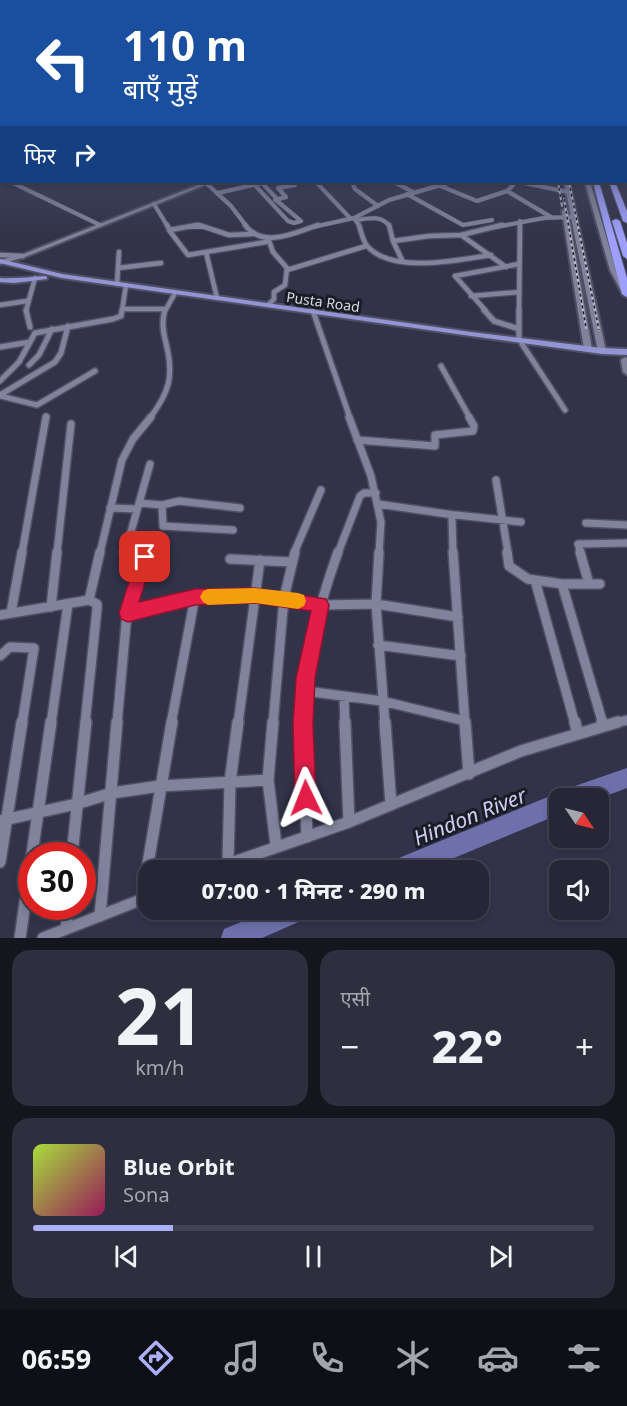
<!DOCTYPE html>
<html lang="hi">
<meta charset="utf-8">
<style>
:root{--surface:#262637;--page:#2e2e3f;--text:#f1f3f6;--muted:#a4a5ad;--line:#424352;--accent:#acaffb}
body{margin:0;font-family:"Noto Sans","Noto Sans Devanagari",sans-serif;background:var(--page);color:var(--text);height:100vh;display:flex;flex-direction:column;font-size:22px;white-space:nowrap}
*{box-sizing:border-box;margin:0}
p{font-size:20px;color:var(--muted)}
.icon{flex:none;width:33px;height:33px;fill:none;stroke:currentColor;stroke-width:2;stroke-linecap:round;stroke-linejoin:round}
.map{position:relative;height:938px;overflow:hidden}
.panel{display:flex;flex-direction:column;gap:12px;padding:12px;background:#15151e;flex:1}
.panel>*{flex:none}
.banner{position:absolute;left:0px;top:0px;width:627px;height:183px;box-shadow:0 3px 9px #0003,0 0 0 2px var(--line);background:#1a4fa0;color:#fff;overflow:hidden}
.needle{width:39px;rotate:125deg}
.tools{position:absolute;left:549px;top:788px;display:grid;gap:12px}
.tools a{display:grid;place-items:center;width:60px;height:60px;border-radius:12px;background:var(--surface);box-shadow:0 3px 9px #0003,0 0 0 2px var(--line);font-size:30px}
.speed{position:absolute;left:18px;top:842px;display:flex;gap:12px;font-size:30px;font-weight:700;text-align:center}
.speed>*{display:grid;place-content:center;width:78px;height:78px;border-radius:50%;background:var(--surface);box-shadow:0 3px 9px #0003,0 0 0 2px var(--line);line-height:1}
.speed .limit{border:9px solid #d22;background:#fff;color:#111}
.pin{position:absolute;display:grid;place-items:center;width:51px;height:51px;color:#fff;margin:-26px;border-radius:12px;box-shadow:0 3px 9px #0006}
.me{position:absolute;width:66px;margin:-33px;rotate:358deg;stroke-linejoin:round;filter:drop-shadow(0 0 4px #0008)}
.turn{display:flex;align-items:center;gap:21px;height:126px;padding:0 24px;font-size:27px}
.turn .icon{width:78px;height:78px;stroke-width:2.5}
.turn b{display:block;font-size:42px;line-height:51px}
.then{display:flex;align-items:center;height:57px;padding:0 24px;background:#0003;gap:12px;font-size:22px}
.big{font-size:45px;font-weight:800;line-height:1.1}
.panel .widget{flex:1;display:flex;flex-direction:column;justify-content:center;gap:9px;min-width:0;padding:0 21px;border-radius:18px;background:var(--page)}
.panel .dial{align-items:center;gap:0}
.dial b{font-size:78px;line-height:1}
.song{display:flex;align-items:center;gap:18px}
.cover{width:72px;height:72px;border-radius:9px;background:linear-gradient(135deg,hsl(80 70% 55%),hsl(330 70% 35%))}
.played{height:6px;border-radius:3px;background:linear-gradient(90deg,var(--accent) 25%,var(--line) 25%)}
.keys{display:flex;justify-content:space-around;direction:ltr}
.heat{display:flex;justify-content:space-between;align-items:center;font-size:33px;direction:ltr}
.panel .tiles{flex:1;display:grid;gap:12px;grid-template-columns:1fr 1fr}
.widget:last-child{grid-column:span 2}
.trip{position:absolute;left:138px;top:860px;width:351px;height:60px;border-radius:18px;background:var(--surface);box-shadow:0 3px 9px #0003,0 0 0 2px var(--line);font-weight:800;line-height:60px;text-align:center}
.tab-bar{display:flex;height:96px;justify-content:space-around;align-items:center;background:#0f0f16;color:var(--muted)}
.tab-bar .icon{width:42px;height:42px}
.tab-bar .on{color:var(--accent)}
.tab-bar b{font-size:27px;color:var(--text)}
.map>svg:first-child{display:block}
</style>
<div class="map">
<svg width="627" height="938" viewBox="0 0 627 938">
<rect width="100%" height="100%" fill="#323349"/>
<g fill="none" stroke-linecap="round" stroke-linejoin="round">
<path stroke="#6e70ac" stroke-width="1.5" d="M626,128l1,-3
M626,158l1,4"/>
<path fill="#6e70ac" fill-rule="evenodd" d="M627,768v20l-29,11 -38,-1v16l-135,56h-40l4,-8 171,-70 3,2 1,-4 8,-3z
M273,909h41l-4,8 -48,21h-41l3,-9z"/>
<g stroke="#4f5063" stroke-width="5">
<path id="street-far5" d="M11,182l89,43
M252,182l36,39 6,2 7,-2 -25,-21
M316,182l34,36
M352,182l3,7 23,17
M394,182l19,10
M520,182l48,10
M206,183l25,23 16,21
M262,183l16,17
M438,185l39,16 30,-10 9,-9
M507,191l44,26
M218,193l48,-11
M407,194l56,31 29,-5
M275,200l11,-3 -8,-9 17,-3 -2,-3
M154,204l14,23
M354,218l6,9
M357,220c12,-2 25,-5 33,7
M188,227h15
M313,227l41,-9 35,-18 62,-18
M496,227l48,-9 28,-1
M520,227v-6"/>
</g>
<g stroke="#4f5063" stroke-width="7">
<path id="street-far4" d="M167,225l3,5 27,-5
M199,225l30,10 23,-1
M245,225c18,24 49,8 73,0
M359,225c2,7 4,17 9,22 26,27 90,13 123,8
M389,225l4,16
M502,225l-41,10 45,32
M169,230l19,25 78,-13
M268,238l5,14 14,16 -2,17 -11,7v7l-6,6
M206,252l11,46
M0,255l23,1
M403,262l-10,-21 36,-5 32,-1
M118,268l43,-5
M287,270l79,-24
M117,284l2,-32
M471,296l48,-4
M0,305l27,-4
M123,309h42
M26,311l9,-33
M122,311l4,-26
M165,311l9,-16
M486,311l-31,-35 64,-12
M519,311l1,-86"/>
</g>
<g stroke="#4f5063" stroke-width="8">
<path id="street-far3" d="M26,310l4,17
M484,310l10,11 25,8
M313,311l37,107
M519,340v-30
M522,344l43,66
M0,347l30,-5
M29,365l10,-10 13,-26
M441,366l29,52
M0,381l19,-19 16,-29 78,-14 8,-3 1,-6
M0,395l55,-33 6,-9 7,-27
M0,396l37,9 58,-34
M150,418c20,-27 24,-42 16,-75 -3,-11 -5,-22 -1,-33"/>
</g>
<g stroke="#4f5063" stroke-width="10">
<path id="street-far2" d="M349,417l22,59 10,46 -2,31
M357,440l78,6v-11l38,-4 1,-5 -5,-9
M496,480l12,73
M139,503l23,2 1,21 70,4
M378,504l76,11
M162,505l17,-4 61,7
M110,508l27,1
M586,523l41,2
M22,553l24,-136
M57,553l14,-129
M100,553l22,-93 11,-21 18,-22
M125,553l25,-89
M294,553l27,-63
M338,553l22,-57 4,-3h12
M453,553l-1,-36 4,-2 65,7
M581,553l-3,-9 49,-1"/>
</g>
<g stroke="#4f5063" stroke-width="12">
<path id="street-far1" d="M379,552l-3,52 9,120
M453,552l12,172
M507,552l2,14 19,13 34,5
M580,552l9,32
M230,559l62,3
M535,580l40,144
M600,584h-38l41,140
M51,607l6,-55
M11,613l11,-61
M127,613l68,-16 59,-1 66,9 56,-1 82,13
M0,615l89,-15 11,-48
M378,645l83,11
M0,656l10,-9 24,1 -12,76
M305,691l77,10 83,20
M344,696l1,28
M51,724l17,-120
M85,724l12,-115v-5l-8,-4
M117,724l10,-111 18,-56 -3,-3 -14,1 -4,-3
M171,724l24,-127
M238,724l22,-164
M273,724l11,-126 11,-46
M303,724c1,-60 15,-117 35,-172
M612,724l15,-4"/>
</g>
<g stroke="#4f5063" stroke-width="14">
<path id="street" d="M273,722l-5,58 8,65
M303,722l4,115
M345,722l4,100
M385,722l6,83
M465,722l4,52
M575,722l2,9
M602,722l1,3
M0,821l76,-17 36,-11 48,-7 108,-6
M72,855l14,-133
M0,862l22,-140
M228,863l2,-81 8,-60
M211,870l138,-48 172,-71 97,-29
M142,899l30,-177
M100,916l17,-194
M66,929l2,-23
M20,938l31,-216
M43,938l105,-41"/>
</g>
<g stroke="#4f5063" stroke-width="4">
<path id="secondary" d="M626,174l1,1v7l-1,-1z
M206,182h6l-187,75 -25,7v-4l21,-5z
M564,182h5l37,169 -4,3 -4,-3z
M585,182h5l26,88 11,19v8l-4,-2 -13,-25z
M565,209l3,2 24,138 -4,3 -4,-3 -22,-138z
M625,357l2,1v17l-4,-3 -2,-12z"/>
</g>
<g stroke="#4f5063" stroke-width="4">
<path id="primary" d="M0,259l62,15 409,58 131,16 25,1v6l-25,-1 -131,-18 -409,-58 -62,-15z
M45,276l2,1v2l-33,4 -14,-1v-4c15,1 29,-1 45,-2z"/>
</g>
<g stroke="#4f5063" stroke-width="2">
<path id="highway" d="M593,182h6l28,96v19l-5,-3z
M609,182h6l12,29v12l-4,-2z
M616,219l4,2 7,22v16l-4,-3 -11,-35z"/>
</g>
<use href="#street-far5" stroke="#81839c" stroke-width="4"/>
<use href="#street-far4" stroke="#81839c" stroke-width="4.5"/>
<use href="#street-far3" stroke="#81839c" stroke-width="5"/>
<use href="#street-far2" stroke="#81839c" stroke-width="7"/>
<use href="#street-far1" stroke="#81839c" stroke-width="9"/>
<use href="#street" stroke="#81839c" stroke-width="11"/>
<use href="#secondary" fill="#81839c" fill-rule="evenodd"/>
<use href="#primary" fill="#9294d4" fill-rule="evenodd"/>
<use href="#highway" fill="#9d9ffa" fill-rule="evenodd"/>
<g stroke="#babbcb" stroke-width="2">
<path id="rail" d="M558,182l4,24
M569,182l30,148
M564,199l22,129"/>
</g>
<use href="#rail" stroke="#1b1c26" stroke-width="1.5" stroke-dasharray="3" stroke-linecap="butt"/>
</g>
<linearGradient id="sky" x2="0" y2="1"><stop stop-color="#1c1c28"/><stop offset="0.45" stop-color="#49506a"/><stop offset="1" stop-color="#49506a" stop-opacity="0"/></linearGradient>
<rect width="627" height="237" fill="url(#sky)"/>
<path fill="#e11d48" stroke="#92132f" stroke-width="1.5" d="M145,550l6,2 2,5 -14,45 56,-13 60,-1 71,11 3,6 -14,73 -2,47 3,73 -3,8 -7,3 -8,-3 -3,-8 -2,-73 3,-47 15,-67 -56,-8 -60,2 -67,17 -7,-3 -2,-6 18,-56 3,-5z"/>
<path fill="#f59e0b" d="M255,588l43,5 6,2 2,6 -2,5 -6,3 -43,-6 -47,2 -5,-3 -3,-5 3,-6 5,-2z"/>
<g text-anchor="middle" stroke-width="6" stroke-linejoin="round" paint-order="stroke">
<g font-size="14" fill="#d9dae8" stroke="#1b1c26">
<text transform="translate(323 302) rotate(8)" y="5">Pusta Road</text>
</g>
<g font-size="21" font-style="italic" fill="#cdcff3" stroke="#1b1c26">
<text transform="translate(470 817) rotate(-22)" y="7">Hindon River</text>
</g>
</g>
</svg>
<div class="tools">
<a><svg class="needle" viewBox="-14 -14 28 28"><path d="M0-13l5 13h-10z" fill="#e53935"/><path d="M0 13l5-13h-10z" fill="#a4a5ad"/></svg></a>
<a><svg class="icon" aria-label="sound" viewBox="0 0 24 24"><path d="M4 9h4l5-4v14l-5-4H4zM17 9q2 3 0 6"/></svg></a>
</div>
<div class="speed"><div class="limit">30</div></div>
<div class="pin" style="left:145px;top:557px;background:#d93025"><svg class="icon" aria-label="arrive" viewBox="0 0 24 24"><path d="M6 21V4h12l-3 4 3 4H6"/></svg></div>
<svg class="me" style="left:306px;top:798px" viewBox="-20 -20 40 40"><path d="M0-17L14 15 0 8-14 15z" fill="#e11d48" stroke="#fff" stroke-width="4"/></svg>
<div class="trip">07:00 · 1 मिनट · 290 m</div>
<div class="banner">
<div class="turn"><svg class="icon" aria-label="left" viewBox="0 0 24 24"><path d="M17 20v-9H6M10 6l-5 5 5 5"/></svg><div><b>110 m</b>बाएँ मुड़ें</div></div>
<div class="then">फिर<svg class="icon" aria-label="right" viewBox="0 0 24 24"><path d="M7 20v-9h11M14 6l5 5-5 5"/></svg></div>
</div>
</div>
<section class="panel">
<div class="tiles">
<div class="widget dial"><b>21</b><p>km/h</p></div>
<div class="widget"><p>एसी</p>
<div class="heat"><a>−</a><b class="big">22°</b><a>+</a></div>
</div>
<div class="widget">
<div class="song"><i class="cover"></i><div><b>Blue Orbit</b><p>Sona</p></div></div>
<div class="played"></div>
<div class="keys"><svg class="icon" aria-label="previous" viewBox="0 0 24 24"><path d="M18 5L8 12l10 7zM5 5v14"/></svg><svg class="icon" aria-label="pause" viewBox="0 0 24 24"><path d="M8 5v14M16 5v14"/></svg><svg class="icon" aria-label="next" viewBox="0 0 24 24"><path d="M6 5l10 7-10 7zM19 5v14"/></svg></div>
</div>
</div>
</section>
<nav class="tab-bar">
<b>06:59</b>
<svg class="icon on" aria-label="directions" viewBox="0 0 24 24"><path d="M12 3l9 9-9 9-9-9zM9 14v-3h6M13 9l2 2-2 2"/></svg>
<svg class="icon" aria-label="music" viewBox="0 0 24 24"><path d="M9 18V5l10-2v13"/><circle cx="6" cy="18" r="3"/><circle cx="16" cy="16" r="3"/></svg>
<svg class="icon" aria-label="phone" viewBox="0 0 24 24"><path d="M5 4h4l2 5-3 2q2 4 5 5l2-3 5 2v4C11 20 4 13 5 4z"/></svg>
<svg class="icon" aria-label="climate" viewBox="0 0 24 24"><path d="M12 3v18M4 7l16 10M4 17L20 7"/></svg>
<svg class="icon" aria-label="car" viewBox="0 0 24 24"><path d="M5 17H2v-5l4-1 3-4h7l3 4 3 1v5h-3M9 17h6M6 11h13"/><circle cx="7" cy="17" r="2"/><circle cx="17" cy="17" r="2"/></svg>
<svg class="icon" aria-label="filters" viewBox="0 0 24 24"><path d="M4 7h16M4 17h16"/><circle cx="9" cy="7" r="2"/><circle cx="15" cy="17" r="2"/></svg>
</nav>
